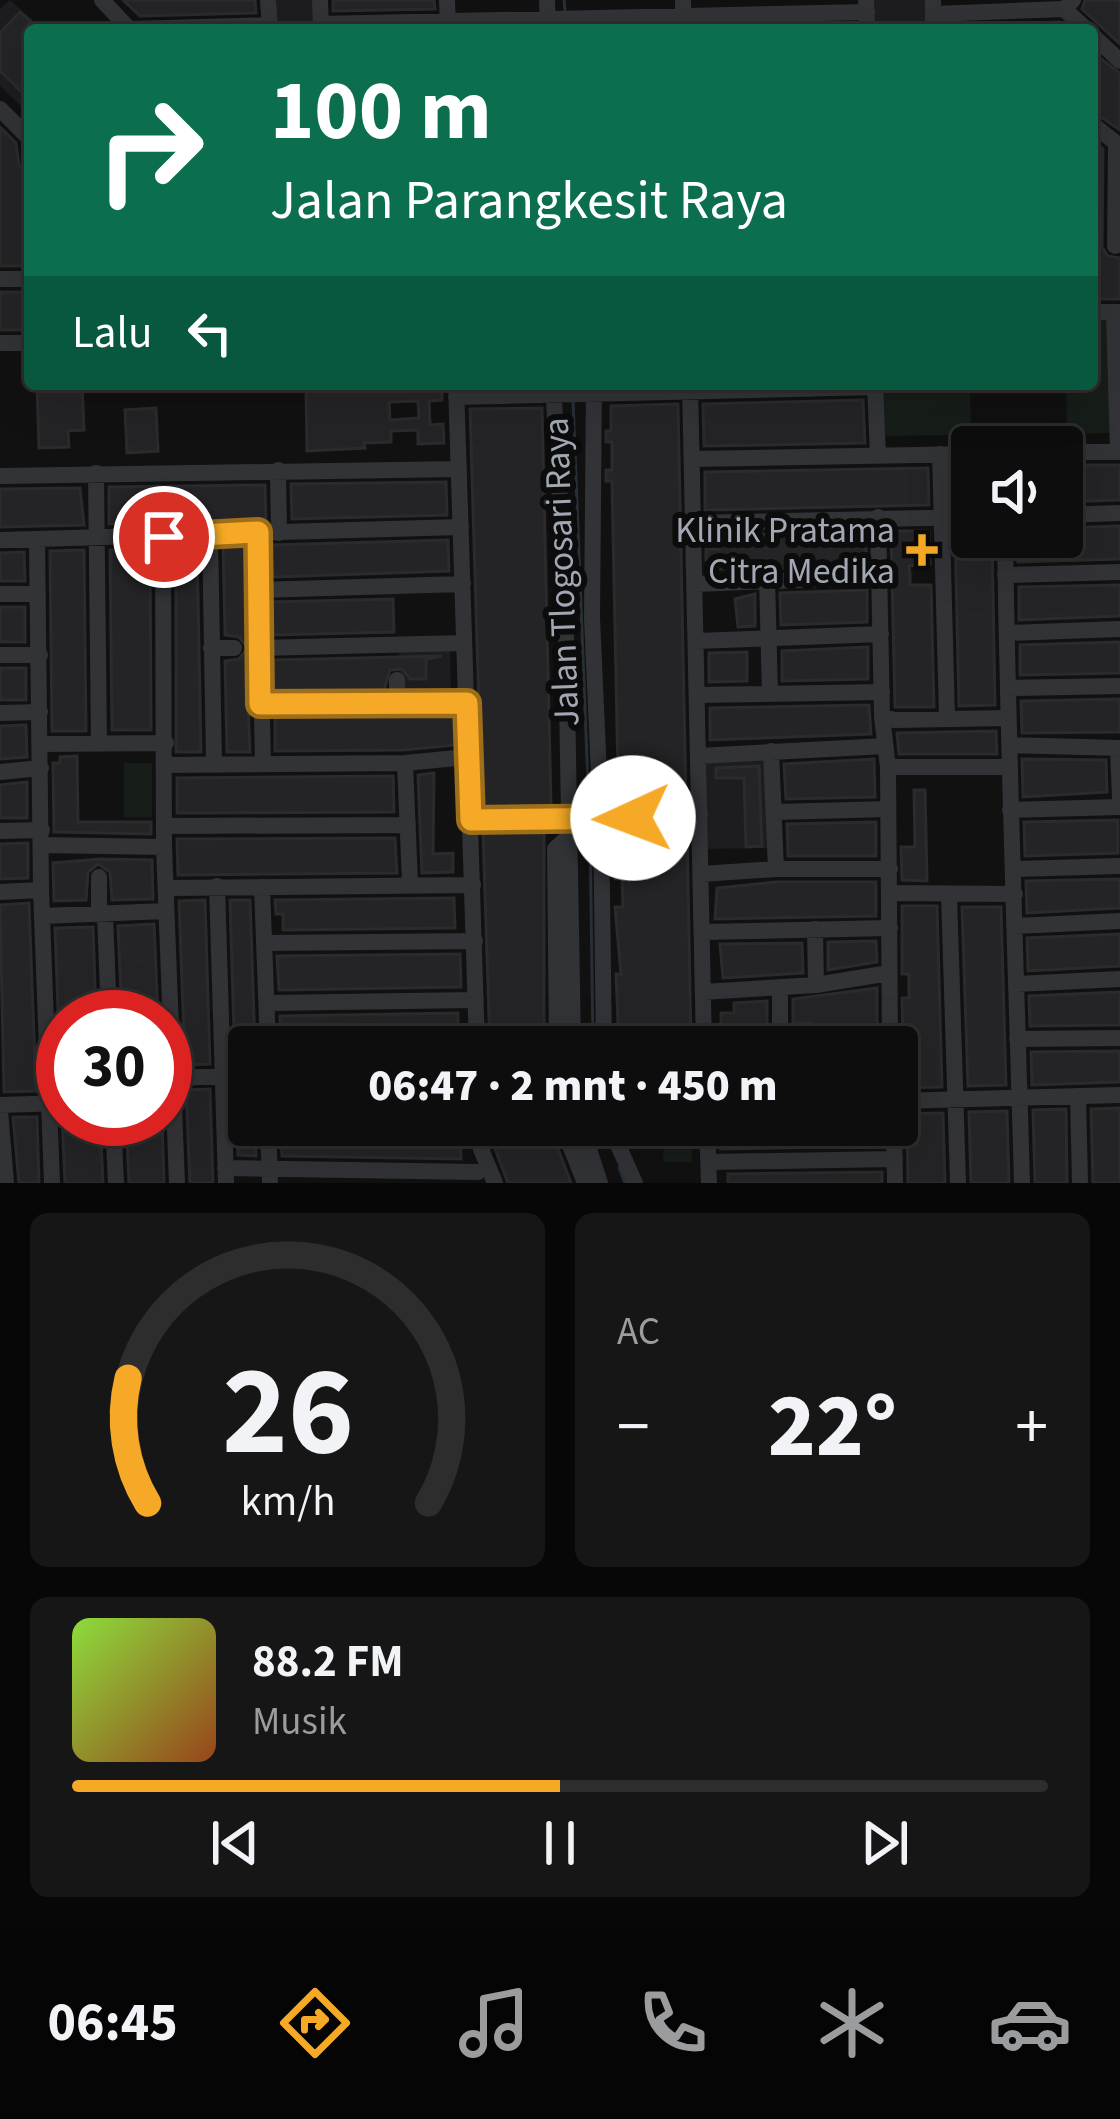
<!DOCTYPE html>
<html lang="id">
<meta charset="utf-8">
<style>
:root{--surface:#0d0d0e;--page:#161617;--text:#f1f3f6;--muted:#9a9c9e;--line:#2d2d2e;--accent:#f5a926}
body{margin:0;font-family:"Source Sans 3",sans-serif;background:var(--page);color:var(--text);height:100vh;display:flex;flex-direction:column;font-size:45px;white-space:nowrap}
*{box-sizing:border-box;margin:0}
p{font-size:39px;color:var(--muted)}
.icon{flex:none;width:66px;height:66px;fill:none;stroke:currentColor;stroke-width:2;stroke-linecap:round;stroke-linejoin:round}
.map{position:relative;height:1183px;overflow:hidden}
.drawer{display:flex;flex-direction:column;gap:30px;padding:30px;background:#070708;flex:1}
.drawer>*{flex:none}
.guide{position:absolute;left:24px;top:24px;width:1074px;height:366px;border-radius:12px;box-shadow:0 12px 48px #0002,0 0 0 3px var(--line);background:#0b6e4f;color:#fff;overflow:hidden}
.controls{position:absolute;left:951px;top:426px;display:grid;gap:24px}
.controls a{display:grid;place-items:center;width:132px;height:132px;border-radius:12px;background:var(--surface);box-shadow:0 12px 48px #0002,0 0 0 3px var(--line);font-size:60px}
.speed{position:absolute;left:36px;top:990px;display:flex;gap:24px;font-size:60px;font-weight:700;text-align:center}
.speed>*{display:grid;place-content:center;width:156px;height:156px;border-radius:50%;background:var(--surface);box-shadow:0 12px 48px #0002,0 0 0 3px var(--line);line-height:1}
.speed .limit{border:18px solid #d22;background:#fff;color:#111}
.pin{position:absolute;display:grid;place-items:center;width:102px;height:102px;color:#fff;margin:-51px;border:6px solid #fff;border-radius:50%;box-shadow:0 3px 12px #0007}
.me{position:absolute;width:132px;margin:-66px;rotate:268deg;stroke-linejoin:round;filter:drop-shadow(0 0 9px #0008)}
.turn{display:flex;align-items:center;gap:42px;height:252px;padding:0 48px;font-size:54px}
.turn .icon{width:156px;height:156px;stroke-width:2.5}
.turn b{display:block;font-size:84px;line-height:102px}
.then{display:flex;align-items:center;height:114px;padding:0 48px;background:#0003;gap:24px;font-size:45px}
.big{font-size:90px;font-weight:800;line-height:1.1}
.drawer .widget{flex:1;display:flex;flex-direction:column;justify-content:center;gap:18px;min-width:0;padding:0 42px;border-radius:18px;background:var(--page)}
.drawer .dial{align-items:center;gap:0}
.dial svg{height:312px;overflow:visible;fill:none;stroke:var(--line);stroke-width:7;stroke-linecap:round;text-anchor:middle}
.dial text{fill:var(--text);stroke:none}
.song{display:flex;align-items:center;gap:36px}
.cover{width:144px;height:144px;border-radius:18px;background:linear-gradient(135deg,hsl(90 70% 55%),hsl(20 70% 35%))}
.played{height:12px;border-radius:6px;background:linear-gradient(90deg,var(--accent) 50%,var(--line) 50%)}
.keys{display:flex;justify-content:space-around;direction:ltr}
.heat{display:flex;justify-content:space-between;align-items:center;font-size:66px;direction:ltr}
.drawer .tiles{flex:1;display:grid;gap:30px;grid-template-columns:1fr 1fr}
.widget:last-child{grid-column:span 2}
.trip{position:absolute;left:228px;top:1026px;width:690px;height:120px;border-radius:12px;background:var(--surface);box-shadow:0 12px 48px #0002,0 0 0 3px var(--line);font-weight:800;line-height:120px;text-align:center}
.dock{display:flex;height:192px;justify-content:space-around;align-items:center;background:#050506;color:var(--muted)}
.dock .icon{width:84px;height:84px}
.dock .on{color:var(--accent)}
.dock b{font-size:54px;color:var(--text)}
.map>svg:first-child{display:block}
</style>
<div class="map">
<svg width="1120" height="1183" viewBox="0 0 1120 1183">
<rect width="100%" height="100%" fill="#111112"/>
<path fill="#1d1d1f" d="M10,0l34,30h-14v85l-30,-29v-77z
M273,0h43l1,30h-44z
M868,0h61l1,30h-61z
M450,646l1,53h-51l-1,-52z
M768,757l2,91 -67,1 -2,-91z"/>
<path fill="#171d18" d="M1111,318l2,115 -46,1 -1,-50h26v-65z
M882,384h88l1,51 -88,1z
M124,763h28v54h-28z
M664,1126h29l-1,36h-29z"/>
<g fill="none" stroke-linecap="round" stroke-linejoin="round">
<path stroke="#273036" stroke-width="3" d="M564,0l1,10
M573,401l16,410
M590,827l3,220
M619,1168l6,15"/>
</g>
<path fill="#242426" stroke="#2b2b2e" stroke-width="3" fill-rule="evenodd" d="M123,0h132l1,13 -116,3z
M333,0h101l1,9 -102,2z
M1085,0h35v44l-38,-35z
M20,12l20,18h-10v29l-5,5 5,4v32l-30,-29v-38z
M1059,22l9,8h-122v-4z
M1092,52l28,21v57l-28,-19z
M0,127l16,16 3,22 9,6 2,95h-30z
M1092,140l11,9 -1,98 6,9 12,2v41h-28z
M0,292h24v14l5,-1 1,25h-30z
M82,384l2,46 -16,1 1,16 -30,1 -2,-63z
M306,384h136v16l-13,1 1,24 13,-1 1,19 -26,1v-14l-27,1v11l-27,1 1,5 -58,3zM418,401l1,17 -29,2 -1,-18z
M863,400l2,43 -161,3 -1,-42z
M678,404l8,398 -64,1v-26h-4l-6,-296h-6v-11h6v-28h-6v-11h5v-25z
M156,408l2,43 -31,2 -2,-43z
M542,408l9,397 -69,2 -12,-398z
M1062,465h58v35l-58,2z
M953,467h19v37l-18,1z
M928,468l1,37 -224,5v-38z
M446,482l1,33 -155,4 -1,-35z
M265,485l1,35 -157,4v-37z
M80,488l4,37 -84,2v-38z
M1120,526v33l-102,3v-25h44v-9z
M955,530h17v7h20l3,168 -36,1z
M891,531h38l1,33 -21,2 1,8v11h21l3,122h-39z
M866,532v33l-126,5 -29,-2v-8h-5v-11h14v-14z
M448,540l1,31 -175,6 -3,-15v-17z
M223,546h23l1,101 -8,-10 -14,-2z
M197,547l4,205h-25v-204z
M150,549l1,181h-39l-2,-180z
M84,550l2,181h-34l-2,-180z
M24,552l1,29h-25v-28z
M1120,585v31l-101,4v-33z
M867,590v32l-86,3 -1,-32z
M755,594v32l-17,1 -3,-28z
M393,599l1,33 -121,3 -1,-33z
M0,607h25v35h-25z
M1120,642v31l-100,2v-30z
M868,647v32l-86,2v-30z
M246,650l4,102h-23l-2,-91 14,-2z
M747,652v29l-38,1v-29z
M442,656l-16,3v20h-16l-8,-10 -12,1 -6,20h-110v-30z
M0,668h26v32h-26z
M1120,699v33l-98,1 -1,-32z
M869,705l2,29 -161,6v-32z
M275,716h179l1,29 -51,5 -129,1z
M26,725l1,32 -27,2v-33z
M996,731l1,23h-98l-2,-21z
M77,756l1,66h73v12l-97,-2 -1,-69h7v-6z
M874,759l1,38 -89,2 -2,-35z
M1022,759l84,1 1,32 -84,5z
M759,766l3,80 -16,1 -2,-69h-28v-10z
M434,773l-1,81 20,-1v19l-31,1 -4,-98z
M393,776l1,36 -217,1v-35z
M27,782v36h-27v-33z
M914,790h11l2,91 -25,-1 -1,-33h14z
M1118,820v33l-93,3 -1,-34z
M876,822v34h-88l-1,-32z
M687,827l4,220h-72l-3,-73h5l-6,-67h8l-1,-28h-7l-1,-36h7v-14z
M544,831v216h-54l-7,-215z
M395,838l2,35 -219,2 -1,-36z
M28,843v35l-28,1v-35z
M101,859l51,1 1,39 -41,1 -2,-28 -12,-8 -10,8 -2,28 -32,1 -1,-38z
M1120,879v29l-93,5 -1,-32z
M776,882h100v34l-161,3 2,-31z
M454,898l1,30 -172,2v-16h-7l-1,-14z
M205,900l5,164 -25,1 -6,-164z
M230,900h20l5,147h-6v15l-14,1z
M29,903l7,188 -32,1 -4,-187z
M902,906h35l5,181 -45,1 6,-41 -1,-49h7v-24h-7z
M962,907h39l5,178 -38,1z
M154,924l4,93h-36l-4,-91z
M93,927l3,90h-33l-2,73 -6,-162z
M1120,934v32l-92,5 -1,-33z
M876,941l1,21 -49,8v-28z
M802,943l1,30 -80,5 -3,-34z
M460,954l1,33 -182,3 -2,-34z
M877,988v41l-65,2v-8h-19v-24z
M1120,992v33l-90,1 -1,-30z
M767,1001v41h-23v-5l-23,-3v-21h13v-10z
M458,1013v34h-177l-1,-31z
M1120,1051v31l-88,3 -1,-33z
M236,1088h13v37h6l1,31 -18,-1z
M210,1089l3,94h-23l-4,-93z
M1120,1108v75h-27l-2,-74z
M1066,1109l1,74h-32l-2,-73z
M1007,1111l2,72h-38l-2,-71z
M943,1113l2,70h-37l-1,-58 -7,-11z
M62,1116l1,3h37l3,64h-38z
M13,1117h24l2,66h-20z
M126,1119h36l2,64h-35z
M281,1125h179l1,34 -179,-3z
M492,1125h57l22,58h-63l-14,-37z
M722,1125h159l1,21 -161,3z
M882,1172v11h-154v-9z"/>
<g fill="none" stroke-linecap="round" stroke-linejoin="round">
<path stroke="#323337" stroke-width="16" d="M102,0l28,30
M268,0l2,30
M320,0l1,30
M447,0l1,29
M547,0l1,29
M683,0v30
M866,0l1,30
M933,0v30
M1073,0l-9,9 23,21
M933,14l131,-5
M321,24l546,-12
M131,29l139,-4
M1092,35l28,26
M0,109l30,30
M1092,124l24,19 -1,103
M29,139l1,20
M0,279h30
M1092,312h28
M1114,312l4,140
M0,343h30
M456,384l21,663
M553,384l12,198 8,465
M594,384l-2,234 9,201 3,228
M690,384l14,663
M875,384l3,72
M456,397l419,-10
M1062,452h58
M940,454l7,263
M692,459l280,-5
M278,470l1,63
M96,473l3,271
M0,476l459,-7
M1062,515l58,-2
M878,517l4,200 6,50 2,280
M693,523l279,-6
M258,532l5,231
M210,533l4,230
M163,537l1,310 13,336
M1005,537c3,216 11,430 17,646
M37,539l4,351 11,293
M0,540l461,-13
M1005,575l115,-3
M767,579l3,115
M695,584l183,-7
M258,590l205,-6
M0,594h38
M1007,633l113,-4
M696,641l185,-7
M211,648h23
M259,648l205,-5
M0,655h40
M397,680v22
M1009,688l111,-2
M697,695l185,-3
M260,703h207
M0,713l40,-1
M882,717l13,3 113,-2
M41,744l125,-1
M1010,745l110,3
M1118,748l2,50
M771,751l5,118
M698,756l187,-10
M405,763l5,120
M167,765l238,-2 62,-6
M888,767h120
M0,772l41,-4
M1010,810l110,-3
M775,812l113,-3
M471,820l229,-6
M164,826l244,-1
M0,831l42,-1
M42,845l122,2
M1013,869l107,-3
M701,874l75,-5h114
M217,886l9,297
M262,887l6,160
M167,888l306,-3
M0,892l41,-2
M890,893l125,1
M949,894l9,289
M99,915v-38
M105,915l4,102
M42,916l124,-5
M1014,926l106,-5
M815,929l1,56
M703,932l187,-4
M266,943l209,-2
M1016,984l104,-5
M780,989v58
M703,992l113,-7 73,-12
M269,1003l207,-3
M1017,1039l103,-1
M781,1044l109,-2
M557,1047l-2,-198 12,-11
M175,1078l74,-3
M1078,1096l2,87
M897,1101l223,-6
M0,1105l63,-2
M0,1110l6,73
M113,1119l3,64
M268,1125l2,58
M479,1125l2,24 14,34
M562,1125l23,58
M581,1125l19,58
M609,1125l26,58
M707,1125l2,58
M894,1125l1,58
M709,1162l186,-3
M225,1168l253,4"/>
</g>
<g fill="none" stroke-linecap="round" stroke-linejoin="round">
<g stroke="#9f6e19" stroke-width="30">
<path id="route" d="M164,537l94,-5 2,172 207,-1 4,117 162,-2"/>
</g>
<use href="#route" stroke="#f5a926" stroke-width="21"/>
</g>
<path fill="#f5a926" stroke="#0c0c0d" stroke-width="4.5" d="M916 532h12v12h12v12h-12v12h-12v-12h-12v-12h12z"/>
<g text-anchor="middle" stroke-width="12" stroke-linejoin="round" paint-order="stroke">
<g font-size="36" fill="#a2a8b3" stroke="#0c0c0d" text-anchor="end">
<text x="895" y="542">Klinik Pratama<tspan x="895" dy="41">Citra Medika</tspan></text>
</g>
<g font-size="36" fill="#a2a8b3" stroke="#0c0c0d">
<text transform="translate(560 572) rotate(-92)" y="13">Jalan Tlogosari Raya</text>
</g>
</g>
</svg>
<div class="controls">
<a><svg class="icon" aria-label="sound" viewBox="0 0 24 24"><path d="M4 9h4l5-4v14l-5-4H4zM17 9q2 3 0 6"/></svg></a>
</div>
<div class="speed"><div class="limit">30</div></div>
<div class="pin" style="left:164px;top:537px;background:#d93025"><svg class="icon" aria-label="arrive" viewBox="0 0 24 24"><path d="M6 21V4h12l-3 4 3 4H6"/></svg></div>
<svg class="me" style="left:633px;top:818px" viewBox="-20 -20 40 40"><circle r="19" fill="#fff"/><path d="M0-13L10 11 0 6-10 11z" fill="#f5a926"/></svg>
<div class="trip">06:47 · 2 mnt · 450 m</div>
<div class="guide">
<div class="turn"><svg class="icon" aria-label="right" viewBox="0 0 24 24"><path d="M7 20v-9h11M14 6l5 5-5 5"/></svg><div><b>100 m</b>Jalan Parangkesit Raya</div></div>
<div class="then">Lalu<svg class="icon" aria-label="left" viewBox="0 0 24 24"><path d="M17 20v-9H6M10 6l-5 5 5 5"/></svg></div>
</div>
</div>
<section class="drawer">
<div class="tiles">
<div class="widget dial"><svg viewBox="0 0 100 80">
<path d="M14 69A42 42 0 1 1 86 69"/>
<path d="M14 69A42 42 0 0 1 9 37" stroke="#f5a926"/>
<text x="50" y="56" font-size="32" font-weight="700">26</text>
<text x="50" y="72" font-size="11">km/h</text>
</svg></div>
<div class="widget"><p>AC</p>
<div class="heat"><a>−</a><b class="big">22°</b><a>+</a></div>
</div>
<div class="widget">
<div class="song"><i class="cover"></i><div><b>88.2 FM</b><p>Musik</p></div></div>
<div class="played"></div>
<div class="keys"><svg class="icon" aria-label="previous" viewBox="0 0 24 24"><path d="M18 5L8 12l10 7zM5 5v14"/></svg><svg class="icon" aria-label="pause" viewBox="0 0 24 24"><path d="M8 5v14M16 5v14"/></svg><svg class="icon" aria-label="next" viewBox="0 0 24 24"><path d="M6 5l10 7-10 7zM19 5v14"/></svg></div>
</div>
</div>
</section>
<nav class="dock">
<b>06:45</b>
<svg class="icon on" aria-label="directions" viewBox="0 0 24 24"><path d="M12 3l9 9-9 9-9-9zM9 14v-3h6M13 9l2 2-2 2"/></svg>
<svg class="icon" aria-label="music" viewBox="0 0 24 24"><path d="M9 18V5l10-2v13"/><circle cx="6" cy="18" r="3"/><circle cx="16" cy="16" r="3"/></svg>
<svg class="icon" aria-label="phone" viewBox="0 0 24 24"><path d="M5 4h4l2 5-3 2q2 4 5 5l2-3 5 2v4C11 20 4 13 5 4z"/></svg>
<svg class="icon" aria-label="climate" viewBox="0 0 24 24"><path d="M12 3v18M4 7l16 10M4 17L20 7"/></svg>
<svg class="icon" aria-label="car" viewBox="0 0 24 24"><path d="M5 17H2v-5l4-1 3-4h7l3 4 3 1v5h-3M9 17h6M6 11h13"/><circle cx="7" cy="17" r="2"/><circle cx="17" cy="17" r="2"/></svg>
</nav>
